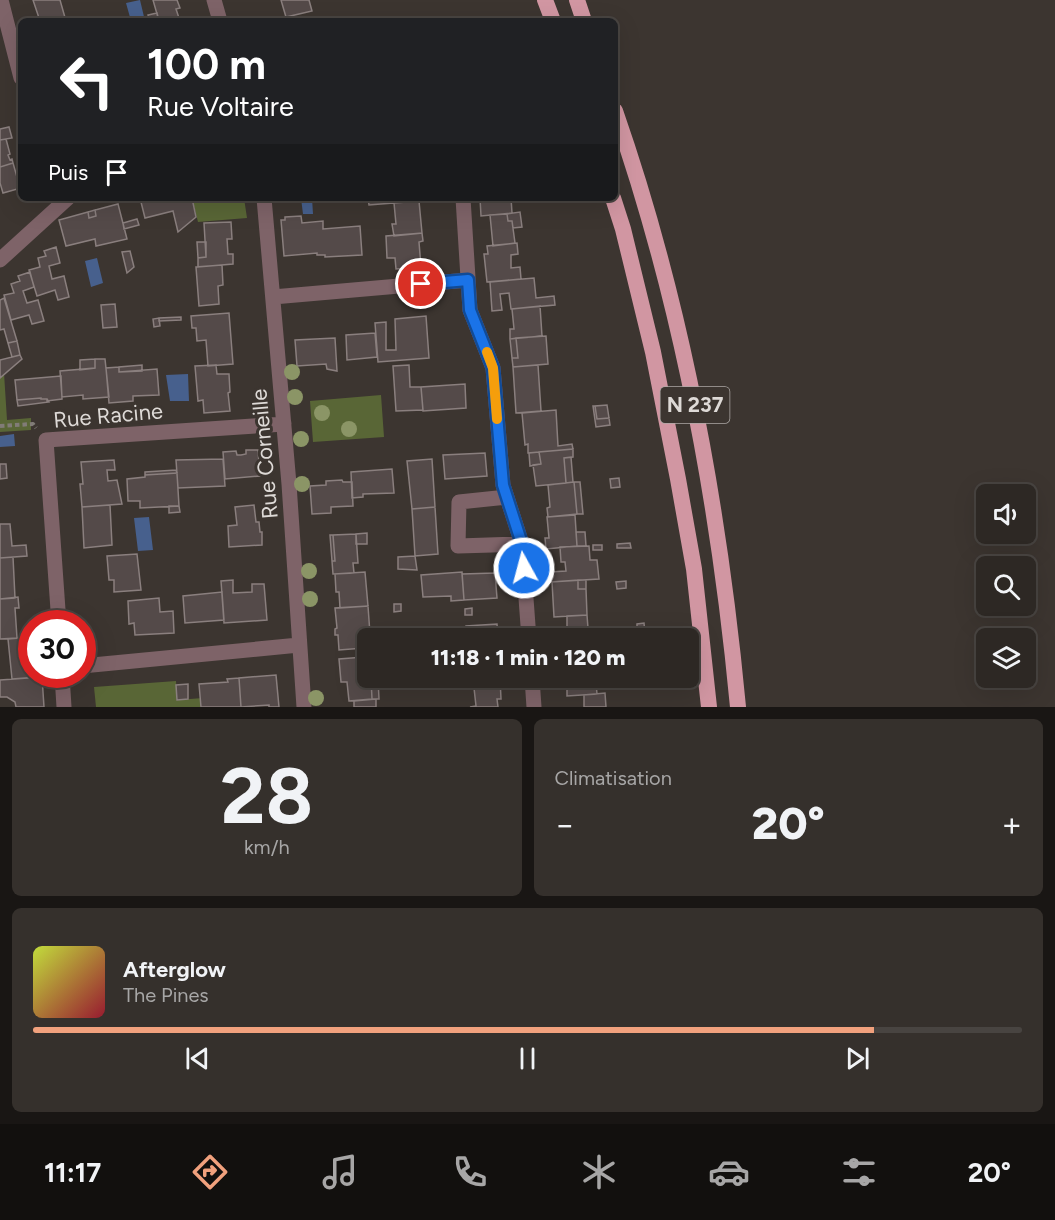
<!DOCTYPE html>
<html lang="fr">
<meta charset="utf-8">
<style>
:root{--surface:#2d2824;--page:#35302c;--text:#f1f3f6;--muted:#a7a6a6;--line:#484441;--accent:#f1a17d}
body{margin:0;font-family:Figtree,sans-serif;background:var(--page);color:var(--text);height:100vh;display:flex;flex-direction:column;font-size:22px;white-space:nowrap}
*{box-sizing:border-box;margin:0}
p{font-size:20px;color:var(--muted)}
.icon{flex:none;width:33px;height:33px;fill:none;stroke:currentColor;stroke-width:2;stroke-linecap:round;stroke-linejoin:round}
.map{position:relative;height:707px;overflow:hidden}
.panel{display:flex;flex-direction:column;gap:12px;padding:12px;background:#191614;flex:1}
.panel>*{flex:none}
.top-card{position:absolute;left:18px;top:18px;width:600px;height:183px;border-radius:9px;box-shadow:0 6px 24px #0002,0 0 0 2px var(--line);background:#202124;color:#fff;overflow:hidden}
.controls{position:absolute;left:976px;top:484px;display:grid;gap:12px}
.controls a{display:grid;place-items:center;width:60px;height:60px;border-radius:9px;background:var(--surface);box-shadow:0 6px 24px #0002,0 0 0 2px var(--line);font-size:30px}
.speed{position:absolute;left:18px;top:610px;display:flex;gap:12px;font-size:30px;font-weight:700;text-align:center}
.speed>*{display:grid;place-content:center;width:78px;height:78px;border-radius:50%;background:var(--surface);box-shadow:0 6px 24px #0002,0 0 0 2px var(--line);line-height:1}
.speed .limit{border:9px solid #d22;background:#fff;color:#111}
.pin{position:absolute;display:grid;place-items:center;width:51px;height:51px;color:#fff;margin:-26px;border:3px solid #fff;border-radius:50%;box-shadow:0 2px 6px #0007}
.me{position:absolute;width:66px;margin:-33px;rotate:353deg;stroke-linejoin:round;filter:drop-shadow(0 0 4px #0008)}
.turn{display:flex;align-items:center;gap:21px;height:126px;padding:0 30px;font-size:27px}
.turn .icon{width:78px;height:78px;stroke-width:2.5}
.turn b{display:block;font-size:42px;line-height:51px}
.then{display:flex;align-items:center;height:57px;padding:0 30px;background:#0003;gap:12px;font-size:22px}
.big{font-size:45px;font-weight:800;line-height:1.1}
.panel .tile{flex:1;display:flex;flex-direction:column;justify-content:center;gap:9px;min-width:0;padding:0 21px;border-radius:9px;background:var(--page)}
.panel .dial{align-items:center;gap:0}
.dial b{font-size:78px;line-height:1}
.song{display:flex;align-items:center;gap:18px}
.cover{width:72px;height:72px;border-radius:9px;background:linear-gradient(135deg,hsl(70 70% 55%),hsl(350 70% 35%))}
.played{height:6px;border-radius:3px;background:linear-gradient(90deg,var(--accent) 85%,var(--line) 85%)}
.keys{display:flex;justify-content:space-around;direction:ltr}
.heat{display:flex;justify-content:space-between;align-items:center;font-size:33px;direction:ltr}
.panel .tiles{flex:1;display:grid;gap:12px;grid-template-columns:1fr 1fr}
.tile:last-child{grid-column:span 2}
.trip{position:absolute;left:357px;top:628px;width:342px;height:60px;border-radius:9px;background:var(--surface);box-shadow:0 6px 24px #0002,0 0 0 2px var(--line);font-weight:800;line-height:60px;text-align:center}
.tab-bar{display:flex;height:96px;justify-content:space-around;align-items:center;background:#12100e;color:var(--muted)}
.tab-bar .icon{width:42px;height:42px}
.tab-bar .current{color:var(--accent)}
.tab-bar b{font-size:27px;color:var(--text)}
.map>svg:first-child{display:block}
</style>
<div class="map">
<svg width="1055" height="707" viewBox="0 0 1055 707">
<rect width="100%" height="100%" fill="#3c3530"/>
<path fill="#596636" d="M192,198h52l3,20 -49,4z
M4,373l3,47 24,-2v12l-31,2v-56z
M381,395l3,42 -71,5 -3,-41z
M176,681l1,19 26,-2v9h-107l-2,-20z"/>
<path fill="#47608d" d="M140,0l5,21h-14l-5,-18z
M301,198h11l1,16h-10z
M97,258l6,25 -12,4 -6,-26z
M188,374l1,27h-19l-4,-26z
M14,434l1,12 -15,1v-11z
M149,517l4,33 -15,1 -4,-33z"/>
<path fill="#544a49" stroke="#8a7f7e" stroke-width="1.5" d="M33,0h27l6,21h-26z
M153,0h24l3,8 -4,1 4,12h-21z
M281,0h28l3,11 -26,6z
M157,13l2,8h-9l-2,-6z
M9,127l3,11 -12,2v-11z
M6,139l4,15 -2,1 2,5 2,-1 1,4 -13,4v-27z
M13,163l4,14 4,-1v12l-18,5 -3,-10v-16z
M140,198h52l4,19 -18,15 -5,-21 -28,7z
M368,198h25v5l-24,2z
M480,198h31l1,15 -31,3z
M419,201l3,32 -28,3 -2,-12h4l-2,-21z
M118,204l9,35 -31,7 -1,-7 -29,7 -7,-26 29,-8 1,6 7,-2 -1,-6z
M95,210l1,6 -7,2 -1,-6z
M520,212l2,15 -9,1 -1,-7h-4l-1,-7z
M507,214l1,7h4l3,22 -22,3 -3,-31z
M301,216l1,7 21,-2v8l37,-3 2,29 -37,2v-2h-8v-2l-33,3 -3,-36h4v-3z
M137,219l2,6 -15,4 -1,-6z
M231,222l1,17h-5l1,15h5v10l-35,3v-9l8,-1 -2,-34z
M422,233l1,8 -4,1 2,25 -25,2 -1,-11h-8l-1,-22z
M197,242h9v15l-8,1z
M517,243l1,11 -7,1v13l9,-1 1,12 -34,3 -3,-28h4l-1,-8z
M56,247l4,16 -11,3 3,13 12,-3 5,21 -11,3 -3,-10 -18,6 -8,-26 11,-3 -2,-9 8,-2 -2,-5z
M130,251l4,16 -7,6 -5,-21z
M222,265l1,20 -5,1 1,18 -20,2 -3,-39z
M30,272l4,15 -11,4 4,12 11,-3 6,21 -12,3 -3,-9 -18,5 -7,-25 10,-2 -3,-9 9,-3 -2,-5z
M534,278l2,20 18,-2 1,9 -44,4 -2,-16 -9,1 2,16 -10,1 -2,-29z
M4,298l13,43 -9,2 -4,-14 -4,1v-30z
M115,304l2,23 -14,1 -2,-23z
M540,306l2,30 -32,3v-10h4l-2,-20z
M229,313l4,51 -25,2 -2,-26 -9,1 -1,-13h-4l-1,-12z
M426,316l3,42 -51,4 -3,-39 11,-1v28h10l-1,-31z
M181,317v3l-22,1v-3z
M159,318l1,8 -6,1 -1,-8z
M375,333l2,24 -30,3 -1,-25z
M546,336l2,28 -35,3 -1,-9h6l-2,-20z
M335,338l2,33 -10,-2 -1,-5 -29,2 -2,-26z
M516,338l2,20h-6l-2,-19z
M17,341l3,14 -8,2 -4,-14z
M20,355l2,4 -22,19v-18z
M95,359v9l-15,2v-10z
M95,359h10l4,38 -26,2v-4l-21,2 -2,-26 35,-3z
M142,365v6l-23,1v-5z
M216,365l1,9h12l1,18 -2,1 2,18 -26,2 -1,-13 -5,1 -3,-35z
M409,365l1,22h11l2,23 -27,1 -3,-45z
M538,365l3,46 -25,2 -3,-46z
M119,367v5l38,-3 2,26 -26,1v5l-24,2 -3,-35z
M61,376l1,23 -15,2v-2h-6v-1l-24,2 -2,-20z
M465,384l1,24 -43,3 -2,-24z
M41,398v1h6l2,3 -31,4 -1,-6z
M607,405l2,13 -12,1 -2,-13z
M593,406h2l2,13 12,-1 1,7 -14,2z
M556,410l2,36 14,-2 1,5 -45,4v-9l-3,1 -3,-32z
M573,449v8l-9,1 2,25 -30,3 -3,-21 8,-1 -2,-12z
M246,450h12l2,26 -35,3 -2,-27 13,-1 1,4h4l5,-1z
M539,452l2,12 -11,2 -1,-13z
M485,453l2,23 -42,3 -2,-24z
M571,457l2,25 -7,1 -2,-25z
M223,459l2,27 -47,2 -2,-28z
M432,459l3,48 -23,2 -5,-48z
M114,460l1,10h-8l1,11 9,-1 5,24 -40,3 -2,-23h3l-2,-22z
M0,464h6l1,14 -7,1z
M392,469l2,24 -31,1v3l-11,1 -1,-26z
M176,470l1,3 -32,2v-3z
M177,473l2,33 -39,2v-7h-12l-1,-22 18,-2v-2z
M619,478l1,9 -9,1 -1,-9z
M342,480l1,2h9l1,24 -22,1v6l-19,1 -2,-28 16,-1v-4z
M574,482h6l3,32h-6z
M574,482l3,32 -29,3 -1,-9 3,-1 -2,-22z
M110,505l2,40 -28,3 -2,-41z
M254,505l2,17h3l1,10h2v13l-33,2 -1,-21 9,-1 -2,-18z
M169,506h10l1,6 -11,1z
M435,507l3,47 -23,2 -3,-47z
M575,515l2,31 -31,3 -1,-11h4l-2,-21z
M0,524h10l2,22 14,-1 1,11 -27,2z
M576,532h9l1,14h-9z
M367,533v11h-11v-10z
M356,534l2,29h-5l1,10 -21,1 -1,-13h3l-2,-26z
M330,535h3l2,26h-3z
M630,543l1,5h-14v-4z
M593,545h9v5h-9z
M589,546l1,14h7l2,19 -65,4 -1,-10 33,-2 -1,-9h-4l-1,-15z
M137,554l4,36 -27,2v-12h-5l-2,-24z
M415,556l2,14 -19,-1v-12z
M13,557l2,41 -15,1v-41z
M365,572l3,34 -28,2 -1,-16h-3l-1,-18z
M462,572l2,28 -13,1v-5l-28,1 -2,-22z
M495,573l2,25 -33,2 -2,-26z
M233,580v13l19,-1v-8h12l3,36 -43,3 -3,-42z
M578,580h8v9h-8z
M578,580v9h8l1,26 -33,2 -2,-35z
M626,581v7l-9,1 -1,-7z
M222,592l2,28 -39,3 -2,-27z
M18,597l1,11h-4l2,30 -17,1v-40z
M159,598l1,14 13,-1 1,22 -39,2 -1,-12 -5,1 -1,-23z
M394,604h7v7l-7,1z
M368,606l2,28h-7l1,14 -25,2 -1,-15h-3v-6l2,-1 -2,-20z
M472,608v7h-7v-6z
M587,615l1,13 -21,2v-14z
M644,623l1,11 -8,2v-12z
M497,624l1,15h-31l-1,-13z
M600,627l1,12h-33l-1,-9z
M413,630h8l1,8 -9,1z
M32,637v38h6v2l-26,2 -4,-40z
M364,657l2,21h5l1,21 -23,2 -2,-19h-6l-2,-23z
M276,675l3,32h-10v-2l-28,2 -2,-29z
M42,677l2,30h-28l-1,-5 -8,-5h-7v-17z
M239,678l2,29h-40l-2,-23 29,-2 -1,-3z
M371,678h7l1,21h-7z
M459,678h41l1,21h-4l1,8h-28l6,-1 -3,-27z
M571,678h22l1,5h2l1,11 -30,2v-11h5z
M188,684v15l-11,1 -1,-15z
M605,693l1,14h-22v-12z
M376,699v8h-22v-6z"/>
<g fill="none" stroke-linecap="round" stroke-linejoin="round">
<path stroke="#817c77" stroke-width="4" stroke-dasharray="4.5 3" stroke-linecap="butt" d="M0,426l33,-2 3,4"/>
<path stroke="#7e6368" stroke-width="15" d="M1,0l20,78
M214,0l6,21
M264,198l25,286 15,223
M463,198l7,112 23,58 10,117 19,59 7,95
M0,260l68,-62
M273,297l195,-17
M507,497l-48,5 -1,44 64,-2
M59,624l-13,-184 238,-16
M82,666l217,-21
M62,675l2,32
M532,678l2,29"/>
<path stroke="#d196a2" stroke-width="16" d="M545,0l8,21
M577,0l7,21
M615,111c67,192 104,394 123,596
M613,198l10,31 30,123 25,127 16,90 15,138"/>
</g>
<g fill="#8b9566">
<circle cx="292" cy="372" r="8"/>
<circle cx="295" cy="397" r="8"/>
<circle cx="322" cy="413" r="8"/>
<circle cx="349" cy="429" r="8"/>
<circle cx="301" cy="439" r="8"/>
<circle cx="302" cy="484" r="8"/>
<circle cx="309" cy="571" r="8"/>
<circle cx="310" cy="599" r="8"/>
<circle cx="316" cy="698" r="8"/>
</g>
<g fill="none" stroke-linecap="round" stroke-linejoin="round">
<g stroke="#114b97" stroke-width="15">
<path id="route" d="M421,284l47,-4 2,30 23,58 10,117 19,59 2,24"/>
</g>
<use href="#route" stroke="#1a73e8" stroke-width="10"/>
<path stroke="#f59e0b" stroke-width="10" d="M487,352l6,16 4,51"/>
</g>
<g text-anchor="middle" stroke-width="6" stroke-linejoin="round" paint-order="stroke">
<rect fill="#3c3530" stroke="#ada8a5" stroke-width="1.5" x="660.5" y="387" width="69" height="36" rx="4.5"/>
<g font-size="21" font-weight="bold" fill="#dedad7">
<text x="695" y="412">N 237</text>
</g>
<g font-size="22" fill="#dedad7" stroke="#3c3530">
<text transform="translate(108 415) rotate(-5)" y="8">Rue Racine</text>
<text transform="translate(264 454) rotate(-95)" y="8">Rue Corneille</text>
</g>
</g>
</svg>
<div class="controls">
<a><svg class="icon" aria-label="sound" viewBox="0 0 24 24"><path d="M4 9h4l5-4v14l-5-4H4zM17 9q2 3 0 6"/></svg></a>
<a><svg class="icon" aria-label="search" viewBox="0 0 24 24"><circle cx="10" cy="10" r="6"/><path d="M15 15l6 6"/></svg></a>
<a><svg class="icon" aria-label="layers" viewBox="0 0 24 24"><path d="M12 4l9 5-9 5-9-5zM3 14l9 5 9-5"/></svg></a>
</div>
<div class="speed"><div class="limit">30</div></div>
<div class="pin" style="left:421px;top:284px;background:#d93025"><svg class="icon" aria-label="arrive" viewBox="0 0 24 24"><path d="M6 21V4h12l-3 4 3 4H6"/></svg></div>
<svg class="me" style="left:524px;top:568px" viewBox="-20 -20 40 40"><circle r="17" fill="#1a73e8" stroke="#fff" stroke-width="3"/><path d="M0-11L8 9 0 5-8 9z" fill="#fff"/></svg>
<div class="trip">11:18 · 1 min · 120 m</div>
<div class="top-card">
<div class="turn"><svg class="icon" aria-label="left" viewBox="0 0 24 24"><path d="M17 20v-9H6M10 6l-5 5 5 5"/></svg><div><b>100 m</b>Rue Voltaire</div></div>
<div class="then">Puis<svg class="icon" aria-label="arrive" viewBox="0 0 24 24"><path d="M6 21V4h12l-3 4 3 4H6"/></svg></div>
</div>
</div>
<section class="panel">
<div class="tiles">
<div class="tile dial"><b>28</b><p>km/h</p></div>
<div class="tile"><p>Climatisation</p>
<div class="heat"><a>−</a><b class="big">20°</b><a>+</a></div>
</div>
<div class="tile">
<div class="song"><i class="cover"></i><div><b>Afterglow</b><p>The Pines</p></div></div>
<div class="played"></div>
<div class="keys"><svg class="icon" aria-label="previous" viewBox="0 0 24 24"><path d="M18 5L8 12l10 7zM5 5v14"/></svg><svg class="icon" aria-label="pause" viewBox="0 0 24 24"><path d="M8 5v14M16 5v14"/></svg><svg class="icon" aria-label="next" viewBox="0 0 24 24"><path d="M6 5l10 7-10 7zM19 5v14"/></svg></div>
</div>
</div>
</section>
<nav class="tab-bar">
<b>11:17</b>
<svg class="icon current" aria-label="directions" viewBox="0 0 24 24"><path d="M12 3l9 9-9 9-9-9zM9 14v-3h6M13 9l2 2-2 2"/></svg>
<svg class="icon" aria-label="music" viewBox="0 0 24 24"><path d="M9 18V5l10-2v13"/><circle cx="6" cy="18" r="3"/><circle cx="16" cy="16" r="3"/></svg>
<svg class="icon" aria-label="phone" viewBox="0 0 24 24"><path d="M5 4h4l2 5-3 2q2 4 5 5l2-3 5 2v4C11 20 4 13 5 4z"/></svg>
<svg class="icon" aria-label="climate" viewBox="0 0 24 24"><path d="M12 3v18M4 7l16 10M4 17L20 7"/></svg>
<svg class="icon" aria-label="car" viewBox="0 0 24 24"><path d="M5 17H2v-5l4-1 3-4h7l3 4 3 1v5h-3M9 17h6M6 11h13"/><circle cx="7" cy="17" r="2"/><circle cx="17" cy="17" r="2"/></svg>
<svg class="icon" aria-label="filters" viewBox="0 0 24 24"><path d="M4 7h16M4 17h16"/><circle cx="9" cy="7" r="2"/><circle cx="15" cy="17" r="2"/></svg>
<b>20°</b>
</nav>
